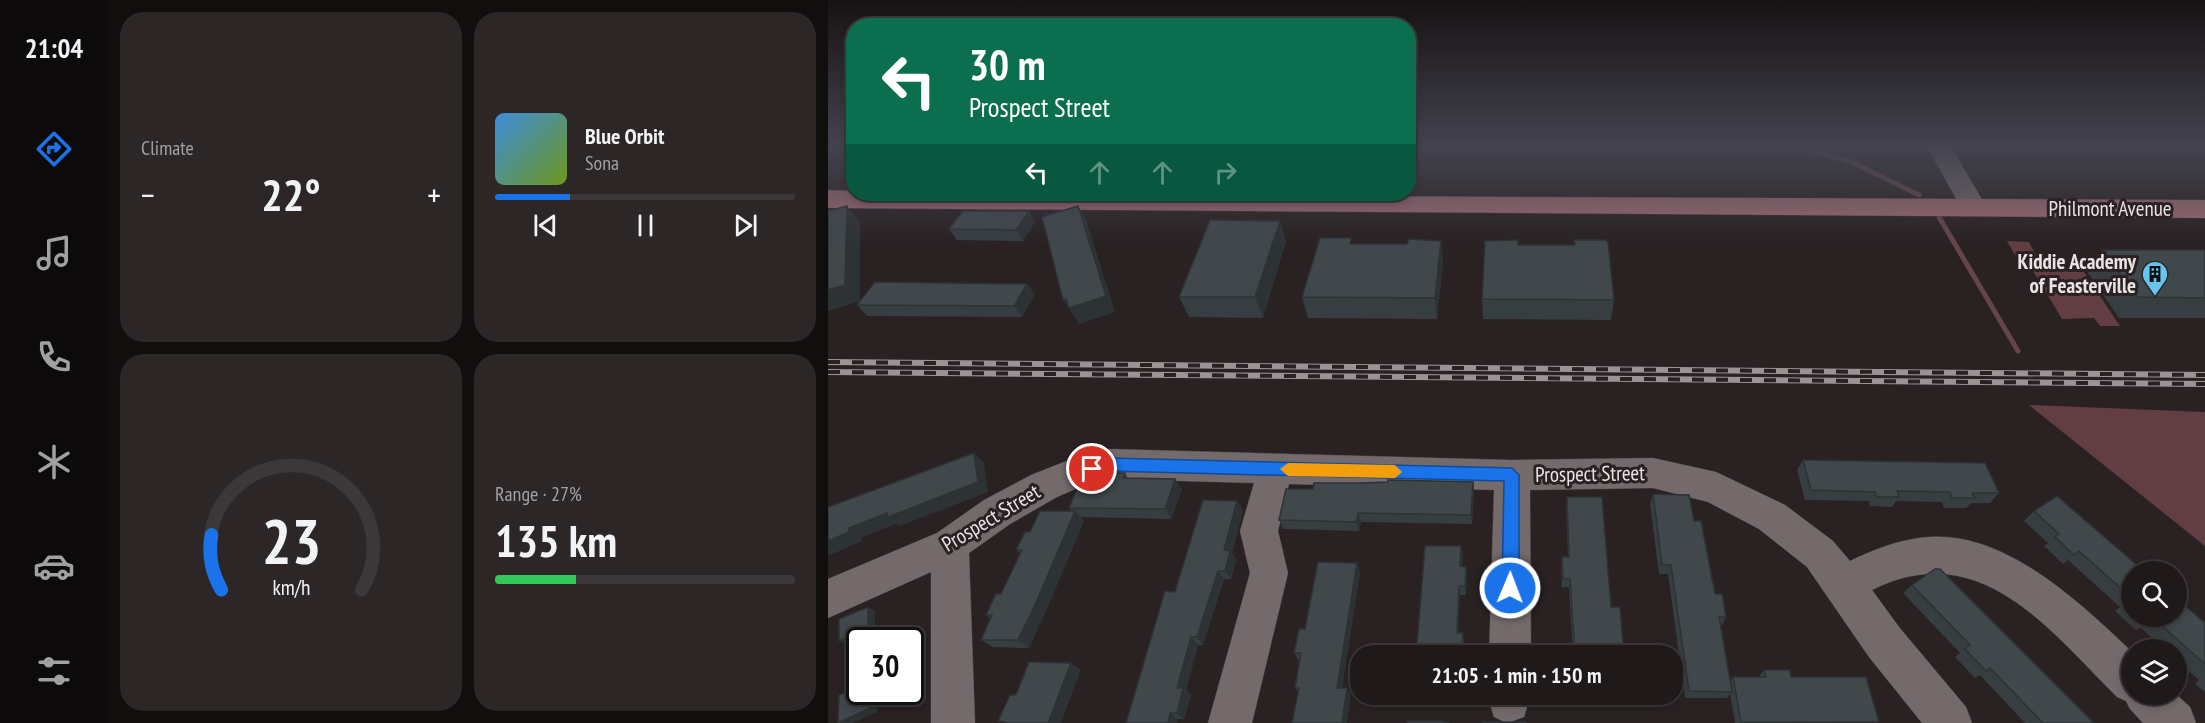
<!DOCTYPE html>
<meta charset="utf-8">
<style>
:root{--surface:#1f191a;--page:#2c2627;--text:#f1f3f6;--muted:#a1a0a2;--line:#3c3839;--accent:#1a73e8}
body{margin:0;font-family:"PT Sans Narrow",sans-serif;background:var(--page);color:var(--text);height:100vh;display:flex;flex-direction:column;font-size:22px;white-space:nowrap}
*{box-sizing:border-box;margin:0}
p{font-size:20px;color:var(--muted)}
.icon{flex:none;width:33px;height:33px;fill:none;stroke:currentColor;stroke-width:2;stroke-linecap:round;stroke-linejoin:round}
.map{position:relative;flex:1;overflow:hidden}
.panel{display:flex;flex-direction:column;gap:12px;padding:12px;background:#110e0e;width:720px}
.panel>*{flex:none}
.banner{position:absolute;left:18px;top:18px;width:570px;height:183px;border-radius:24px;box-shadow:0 3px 9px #0003,0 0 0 2px var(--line);background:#0b6e4f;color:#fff;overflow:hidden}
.buttons{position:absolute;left:1293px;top:561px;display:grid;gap:12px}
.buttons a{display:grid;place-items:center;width:66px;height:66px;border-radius:50%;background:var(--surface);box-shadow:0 3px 9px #0003,0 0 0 2px var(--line);font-size:30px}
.speed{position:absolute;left:18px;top:627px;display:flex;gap:12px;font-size:30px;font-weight:700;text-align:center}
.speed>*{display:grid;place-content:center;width:78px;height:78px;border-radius:50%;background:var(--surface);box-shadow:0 3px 9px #0003,0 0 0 2px var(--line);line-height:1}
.speed .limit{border:3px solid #111;border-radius:9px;background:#fff;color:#111}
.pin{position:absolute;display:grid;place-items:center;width:51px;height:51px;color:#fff;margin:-26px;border:3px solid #fff;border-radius:50%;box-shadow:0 2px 6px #0007}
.me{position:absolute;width:66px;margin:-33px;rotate:1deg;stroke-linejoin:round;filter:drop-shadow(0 0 4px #0008)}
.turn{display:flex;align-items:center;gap:21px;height:126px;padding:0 24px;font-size:27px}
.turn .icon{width:78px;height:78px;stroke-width:2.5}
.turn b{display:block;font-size:42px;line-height:51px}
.lanes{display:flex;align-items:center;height:57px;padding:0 24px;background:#0003;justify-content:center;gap:30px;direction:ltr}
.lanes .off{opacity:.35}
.big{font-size:45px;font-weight:700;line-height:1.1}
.panel .widget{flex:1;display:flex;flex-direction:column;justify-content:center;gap:9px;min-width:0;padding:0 21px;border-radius:24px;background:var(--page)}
.panel .dial{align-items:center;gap:0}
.dial svg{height:156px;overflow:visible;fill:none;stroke:var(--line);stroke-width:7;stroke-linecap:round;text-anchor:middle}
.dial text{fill:var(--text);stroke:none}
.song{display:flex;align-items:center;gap:18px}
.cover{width:72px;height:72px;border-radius:9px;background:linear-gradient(135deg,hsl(210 70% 55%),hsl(80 70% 35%))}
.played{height:6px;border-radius:3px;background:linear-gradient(90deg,var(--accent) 25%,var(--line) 25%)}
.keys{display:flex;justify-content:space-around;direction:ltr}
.heat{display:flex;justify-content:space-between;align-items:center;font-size:33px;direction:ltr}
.charge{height:9px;border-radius:4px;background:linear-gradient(90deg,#34c759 27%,var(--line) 0)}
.panel .tiles{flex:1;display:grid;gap:12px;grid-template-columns:repeat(2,1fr)}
.trip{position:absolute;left:522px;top:645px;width:333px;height:60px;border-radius:24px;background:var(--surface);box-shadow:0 3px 9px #0003,0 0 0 2px var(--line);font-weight:700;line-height:60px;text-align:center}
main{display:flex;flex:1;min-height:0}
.tabs{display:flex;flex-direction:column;width:108px;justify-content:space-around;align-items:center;background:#0c0a0a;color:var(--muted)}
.tabs .icon{width:42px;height:42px}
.tabs .selected{color:var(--accent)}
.tabs b{font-size:27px;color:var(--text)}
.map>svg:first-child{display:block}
</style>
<main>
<nav class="tabs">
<b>21:04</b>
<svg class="icon selected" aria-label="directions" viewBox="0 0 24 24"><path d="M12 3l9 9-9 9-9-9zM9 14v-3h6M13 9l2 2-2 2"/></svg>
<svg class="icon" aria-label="music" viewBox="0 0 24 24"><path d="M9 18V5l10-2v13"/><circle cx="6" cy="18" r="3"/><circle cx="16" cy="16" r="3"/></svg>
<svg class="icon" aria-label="phone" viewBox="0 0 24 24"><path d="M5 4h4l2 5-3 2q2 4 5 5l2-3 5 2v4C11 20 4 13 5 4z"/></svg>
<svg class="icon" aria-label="climate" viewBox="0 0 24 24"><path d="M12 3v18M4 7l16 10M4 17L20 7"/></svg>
<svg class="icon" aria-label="car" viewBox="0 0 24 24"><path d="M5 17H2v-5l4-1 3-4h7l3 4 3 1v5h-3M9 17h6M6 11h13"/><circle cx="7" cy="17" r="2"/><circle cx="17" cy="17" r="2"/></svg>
<svg class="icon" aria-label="filters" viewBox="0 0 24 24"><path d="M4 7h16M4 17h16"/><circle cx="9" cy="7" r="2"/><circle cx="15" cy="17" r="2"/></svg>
</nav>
<section class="panel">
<div class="tiles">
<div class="widget"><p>Climate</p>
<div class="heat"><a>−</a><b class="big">22°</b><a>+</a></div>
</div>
<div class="widget">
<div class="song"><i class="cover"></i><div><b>Blue Orbit</b><p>Sona</p></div></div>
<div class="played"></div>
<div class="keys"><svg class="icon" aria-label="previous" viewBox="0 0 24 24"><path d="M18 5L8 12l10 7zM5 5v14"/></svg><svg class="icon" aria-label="pause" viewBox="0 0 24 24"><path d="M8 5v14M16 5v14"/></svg><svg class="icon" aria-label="next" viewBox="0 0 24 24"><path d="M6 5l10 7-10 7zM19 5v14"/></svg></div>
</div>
<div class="widget dial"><svg viewBox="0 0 100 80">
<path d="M14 69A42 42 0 1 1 86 69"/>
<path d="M14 69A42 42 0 0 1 9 41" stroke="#1a73e8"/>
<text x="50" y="56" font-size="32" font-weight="700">23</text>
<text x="50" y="72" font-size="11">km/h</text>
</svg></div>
<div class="widget"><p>Range · 27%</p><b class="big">135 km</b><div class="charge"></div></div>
</div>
</section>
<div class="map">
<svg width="1377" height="723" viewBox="0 0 1377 723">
<rect width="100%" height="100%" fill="#292122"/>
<path fill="#623e42" d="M1179,241l22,1 11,21 14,4 2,4 28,1 36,54h-20l-6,-8 -32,1 -29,-48h-9z
M1201,405l176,7v134z"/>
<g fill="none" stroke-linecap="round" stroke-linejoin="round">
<path stroke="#65444c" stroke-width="5" d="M963,145l61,17 67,33
M1111,217l79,134"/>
<g stroke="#463f40" stroke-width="1">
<path id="minor" d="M1098,145h24l37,63 -4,6 -9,2 -9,-2z
M281,449l403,11 141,-2 63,14 69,33 48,36 17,20c25,-12 50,-22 79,-24 76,-6 152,66 203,115v42h44l14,13 6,16h-53l-13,-14 -4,-8 -9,-4c-69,-69 -138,-161 -245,-107l27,37 67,80 6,16h-50l-53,-66 -62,-90 -48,-38 -51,-27 -55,-14 -123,2 1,166h-42l5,-166 -205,-6 -11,47 10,42 -36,150h-44l42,-150 -10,-42 14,-48 -145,-4 -29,8 -23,10 -47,27 -41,29 6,170h-44v-151l-103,46v-39l109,-46 47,-33 47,-25 43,-17z
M659,694h44l-7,23 -17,6 -13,-6z"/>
</g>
<g stroke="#463f40" stroke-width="1">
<path id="major" d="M0,190l26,1v3l1351,6v18l-1377,-10z"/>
</g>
<use href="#minor" fill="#746a6b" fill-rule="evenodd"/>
<use href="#major" fill="#a26c73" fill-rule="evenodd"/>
<g stroke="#9a9495" stroke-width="6">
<path id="rail" d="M0,362l1377,13
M0,372l1377,12"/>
</g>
<use href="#rail" stroke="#292122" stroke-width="4" stroke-dasharray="12" stroke-linecap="butt"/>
</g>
<path fill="#373e41" d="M0,211l32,11v79l175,-7 -13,23 -155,-1 -10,-11 2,-4 -31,10z
M207,222l-12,19 -66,-1 -8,-11z
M746,240l40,60 -3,20 -128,-1 -1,-20 36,-54h56z
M458,241l-23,77 -74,-1 -10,-20z
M613,241l2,20 -6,58 -129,-1 -6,-21 51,-53h54z
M1274,250h103v68h-86l-33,-48z
M975,460l196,33 -9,10h-19l-5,5h-22l-2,-6 -46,-1 -4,6 -22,-1 -1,-5 -64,-1 -8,-30z
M297,473l3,5 54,11 -11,30 -91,-2 4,4 -39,92 -16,35 -36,-1 -12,-7 10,-21 -5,-4 15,-21 19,-41 -4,-3 56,-39 -3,-3 35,-31z
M645,482l1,10 -2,32 -111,-2 -2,9 -76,-2 -4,-9 34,-31 48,-6z
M825,494l41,27 21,73 11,23 -4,8h-2l10,57 3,-5h26l5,-7 27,7 88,45 -144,1 -5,-29 -3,4h-42l-17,-124h-9l-9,-70z
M739,497l44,110 13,49h-51l-4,-69h-7l-1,-21 1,-9h6l-2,-50z
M415,510l-11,43 4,7 -5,19h-7l-21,66h-5l-12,45 5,5 -7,24h-6l-1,4h-51l49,-131z
M1206,511l98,61v44h44l29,7v69l-10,-8 4,-4 -23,-20v-10h-11l-24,-22 -5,2 -21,-19 5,-4 -52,-47 -5,4 -19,-18 4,-3 -24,-22z
M635,555l-1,11 5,9 -1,20h-6l-2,38 6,8 -1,15h-47z
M529,563l3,9 -18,116h5l4,7 -53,-3 -3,-4 5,-27h-1l-5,-8 11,-24z
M1084,585l182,138h-69l-45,-48 -5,3 -20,-21 5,-4 -57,-60z
M756,694h43l-2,7h-41z"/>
<path fill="#2d3235" d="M19,206l13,16v79l-32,10v-21z
M250,206l9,16 28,90 -36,12 -16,-24 3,-1z
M201,211l6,11 -12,19 -7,-11z
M452,221l6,20 -23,77 -8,-21z
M613,241l2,20 -6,58 -2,-21z
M199,284l8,10 -13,23 -8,-11z
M146,453l10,10 4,29 -88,34 -4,-2 -34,13v4l-34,15v-15z
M347,479l7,10 -11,30 -6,-10z
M645,482l1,10 -2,32 -1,-9z
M409,501l6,9 -11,43 4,7 -5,19 -6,-8 -1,-21z
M247,511l9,10 -39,92 -16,35 -11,-8z
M530,513l3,9 -2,9 -3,-9z
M633,546l2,9 -2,20 -1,-9z
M529,563l3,9 -19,123 -4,-7z
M638,567l1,8 -1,20 -1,-9z
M390,571l6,8 -21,66 -6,-8z
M631,586l1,9 -2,46 -1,-8z
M40,607l7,4v22l-29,12 -7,-4z
M635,633l1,8 -1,15h-1z
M363,637l7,8 -12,45 5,5 -7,24 -7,-6v-25z
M243,663l10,7 -20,53h-13z
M519,688l4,7 -4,28h-5z
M42,692h7v20l-24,11h-15z
M342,713l8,6 -1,4h-9z"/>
<path fill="#40484c" stroke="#2d3235" stroke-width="1.5" d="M19,206l-2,79 -17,5v-79z
M250,206l28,90 -37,12 -3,-9 -3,1 -21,-83z
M135,211h66l-13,19 -67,-1z
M382,220l70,1 -25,76h-76z
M492,238h31l-1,6h57l2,-5 32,2 -6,57 -133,-1z
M690,240v5h57l-1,-5h31l3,2 6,58 -132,-1 3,-58z
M1274,250h103v48l-68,-1z
M47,282l152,2 -13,22 -157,-1z
M146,453l4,29 -90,35 -1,-4 -38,15v4l-21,9v-34z
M975,460l182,3 14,30h-27l3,5h-23l-2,-6 -53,-1 2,6h-22l-2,-5 -64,-2z
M278,473h19l-2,5 52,1 -10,30 -96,-1 13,-31h22z
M560,480l85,2 -2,33 -113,-2 -2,9 -77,-2 7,-31h27l1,-6h47l27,-1z
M825,494l36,1 5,26h7l14,73h7l2,11 2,12h-7l13,75 -43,-1 -18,-126h-9z
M1229,496l88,76h-13v26l-53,-47 -5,4 -19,-18 4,-3 -25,-23z
M739,497h35l9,110h9l4,49h-49l-5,-77h-7l-1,-22h7z
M375,500l34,1 -13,49 6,1 -5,20h-7l-21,66h-6l-14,51h6l-6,25h-7l-2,10h-42l39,-132 10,1z
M212,511h35l-40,94 -17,35h-37l11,-25h-6l10,-21h5l21,-44h-6l9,-18h5z
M597,546h36l-1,20 6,1 -1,19h-6l-2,47h6l-2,22 -45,1z
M490,562l39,1 -20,125h10l-5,35h-50l7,-35h-4l6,-35h-7l5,-24h6z
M1107,569h5l154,154h-51l-53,-55 -4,3 -21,-22 5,-4 -58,-60z
M1348,598l29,25v41l-51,-45 -4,3 -7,-6h33z
M1304,599v7l-4,-3z
M40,607v22l-29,12v-22z
M201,662l42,1 -23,60h-43v-1l-7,-1 12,-26h6z
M936,670h26l1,7h75l13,45h-138l-8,-45h33z
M32,687v5h10v16l-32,15 1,-28z
M580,721h33l8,2h-42z
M655,722h43v1h-43z"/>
<linearGradient id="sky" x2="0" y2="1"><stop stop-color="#171213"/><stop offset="0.59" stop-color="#43434f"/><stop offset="1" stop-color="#43434f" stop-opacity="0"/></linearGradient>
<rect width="1377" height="246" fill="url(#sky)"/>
<path fill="#1a73e8" stroke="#114b97" stroke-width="1.5" d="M281,458l403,10 7,7v113l-3,5 -6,3 -6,-3 -2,-5 2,-107 -395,-10 -17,4 -6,-2 -2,-4 2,-5z"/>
<path fill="#f59e0b" d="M460,463l107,2 7,7 -7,6 -107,-2 -8,-7z"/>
<defs>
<g id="building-pin" transform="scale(1.35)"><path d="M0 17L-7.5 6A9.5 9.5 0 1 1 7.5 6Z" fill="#65c5ee" stroke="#292122"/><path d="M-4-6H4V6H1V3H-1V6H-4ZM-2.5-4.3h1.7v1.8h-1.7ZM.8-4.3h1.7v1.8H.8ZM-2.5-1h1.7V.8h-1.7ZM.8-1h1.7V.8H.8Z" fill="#111"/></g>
</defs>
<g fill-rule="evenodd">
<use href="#building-pin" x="1327" y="274"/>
</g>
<g text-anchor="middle" stroke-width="6" stroke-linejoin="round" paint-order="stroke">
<g font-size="21" fill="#e9e3e4" stroke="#292122">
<text x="1282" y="216">Philmont Avenue</text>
<text transform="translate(762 474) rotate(-1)" y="7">Prospect Street</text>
<text transform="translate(163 518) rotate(-31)" y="7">Prospect Street</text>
</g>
<g font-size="21" font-weight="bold" fill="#e9e3e4" stroke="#292122" text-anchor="end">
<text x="1308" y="269">Kiddie Academy<tspan x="1308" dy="24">of Feasterville</tspan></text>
</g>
</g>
</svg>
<div class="buttons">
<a><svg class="icon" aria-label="search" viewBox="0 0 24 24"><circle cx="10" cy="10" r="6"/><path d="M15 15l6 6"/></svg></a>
<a><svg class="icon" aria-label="layers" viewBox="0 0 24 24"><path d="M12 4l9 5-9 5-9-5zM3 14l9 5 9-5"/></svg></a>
</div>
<div class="speed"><div class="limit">30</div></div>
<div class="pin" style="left:264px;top:469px;background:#d93025"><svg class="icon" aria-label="arrive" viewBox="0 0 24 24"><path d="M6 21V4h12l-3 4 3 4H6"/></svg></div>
<svg class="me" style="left:682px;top:588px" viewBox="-20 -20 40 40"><circle r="17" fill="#1a73e8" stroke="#fff" stroke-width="3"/><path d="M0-11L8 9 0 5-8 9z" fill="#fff"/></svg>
<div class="trip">21:05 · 1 min · 150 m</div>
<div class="banner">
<div class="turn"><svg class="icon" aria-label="left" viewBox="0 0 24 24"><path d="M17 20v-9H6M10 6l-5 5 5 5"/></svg><div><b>30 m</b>Prospect Street</div></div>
<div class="lanes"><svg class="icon" aria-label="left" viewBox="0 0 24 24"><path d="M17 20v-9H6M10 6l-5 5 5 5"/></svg><svg class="icon off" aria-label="ahead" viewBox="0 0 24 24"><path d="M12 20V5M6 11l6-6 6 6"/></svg><svg class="icon off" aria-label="ahead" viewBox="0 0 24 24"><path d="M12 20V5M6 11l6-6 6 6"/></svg><svg class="icon off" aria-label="right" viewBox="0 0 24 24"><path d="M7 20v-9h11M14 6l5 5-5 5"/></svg></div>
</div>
</div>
</main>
